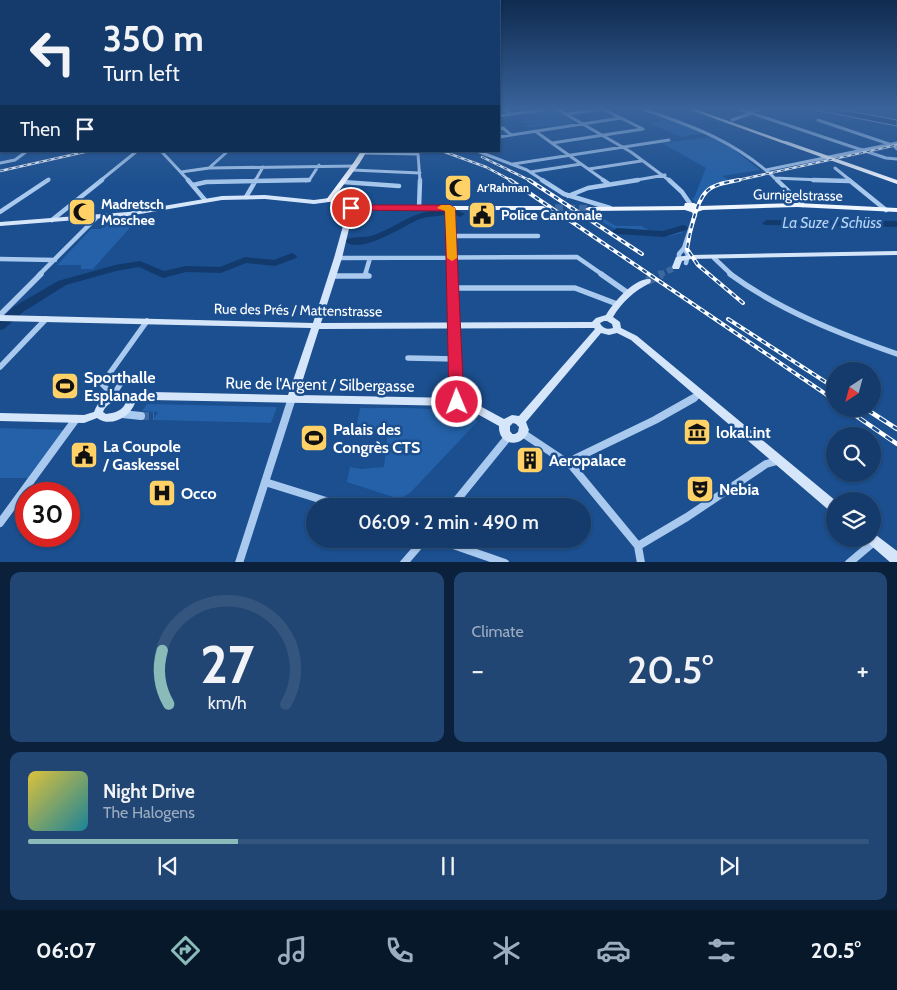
<!DOCTYPE html>
<meta charset="utf-8">
<style>
:root{--surface:#143b6b;--page:#214673;--text:#f1f3f6;--muted:#9dadc1;--line:#33557e;--accent:#8bbbb9}
body{margin:0;font-family:Cabin,sans-serif;background:var(--page);color:var(--text);height:100vh;display:flex;flex-direction:column;font-size:19px;white-space:nowrap}
*{box-sizing:border-box;margin:0}
p{font-size:16px;color:var(--muted)}
.icon{flex:none;width:28px;height:28px;fill:none;stroke:currentColor;stroke-width:2;stroke-linecap:round;stroke-linejoin:round}
.map{position:relative;height:562px;overflow:hidden}
.panel{display:flex;flex-direction:column;gap:10px;padding:10px;background:#0b203b;flex:1}
.panel>*{flex:none}
.guide{position:absolute;left:0px;top:0px;width:500px;height:152px;box-shadow:0 1px 4px #0004,0 0 0 1px var(--line);background:#143b6b;color:var(--text);overflow:hidden}
.needle{width:32px;rotate:216deg}
.tools{position:absolute;left:826px;top:362px;display:grid;gap:10px}
.tools a{display:grid;place-items:center;width:55px;height:55px;border-radius:50%;background:var(--surface);box-shadow:0 1px 4px #0004,0 0 0 1px var(--line);font-size:25px}
.speed{position:absolute;left:15px;top:482px;display:flex;gap:10px;font-size:25px;font-weight:700;text-align:center}
.speed>*{display:grid;place-content:center;width:65px;height:65px;border-radius:50%;background:var(--surface);box-shadow:0 1px 4px #0004,0 0 0 1px var(--line);line-height:1}
.speed .limit{border:8px solid #d22;background:#fff;color:#111}
.pin{position:absolute;display:grid;place-items:center;width:42px;height:42px;color:#fff;margin:-21px;border:2px solid #fff;border-radius:50%;box-shadow:0 1px 5px #0007}
.me{position:absolute;width:55px;margin:-28px;rotate:359deg;stroke-linejoin:round;filter:drop-shadow(0 0 4px #0008)}
.turn{display:flex;align-items:center;gap:18px;height:105px;padding:0 20px;font-size:22px}
.turn .icon{width:65px;height:65px;stroke-width:2.5}
.turn b{display:block;font-size:35px;line-height:42px}
.then{display:flex;align-items:center;height:48px;padding:0 20px;background:#0003;gap:10px;font-size:19px}
.big{font-size:38px;font-weight:600;line-height:1.1}
.panel .widget{flex:1;display:flex;flex-direction:column;justify-content:center;gap:8px;min-width:0;padding:0 18px;border-radius:10px;background:var(--page)}
.panel .dial{align-items:center;gap:0}
.dial svg{height:130px;overflow:visible;fill:none;stroke:var(--line);stroke-width:7;stroke-linecap:round;text-anchor:middle}
.dial text{fill:var(--text);stroke:none}
.song{display:flex;align-items:center;gap:15px}
.cover{width:60px;height:60px;border-radius:8px;background:linear-gradient(135deg,hsl(50 70% 55%),hsl(190 70% 35%))}
.played{height:5px;border-radius:2px;background:linear-gradient(90deg,var(--accent) 25%,var(--line) 25%)}
.keys{display:flex;justify-content:space-around;direction:ltr}
.heat{display:flex;justify-content:space-between;align-items:center;font-size:28px;direction:ltr}
.panel .tiles{flex:1;display:grid;gap:10px;grid-template-columns:1fr 1fr}
.widget:last-child{grid-column:span 2}
.trip{position:absolute;left:306px;top:498px;width:285px;height:50px;border-radius:25px;background:var(--surface);box-shadow:0 1px 4px #0004,0 0 0 1px var(--line);font-weight:600;line-height:50px;text-align:center}
.menu{display:flex;height:80px;justify-content:space-around;align-items:center;background:#08182b;color:var(--muted)}
.menu .icon{width:35px;height:35px}
.menu .current{color:var(--accent)}
.menu b{font-size:22px;color:var(--text)}
.map>svg:first-child{display:block}
</style>
<div class="map">
<svg width="897" height="563" viewBox="0 0 897 563">
<rect width="100%" height="100%" fill="#1b4f8f"/>
<path fill="#2461a8" d="M552,109l22,14c-15,3 -29,2 -45,4l-3,-2 17,-3 -20,1 -3,-2 18,-2 -8,-7z
M668,119l34,14 -20,4 -34,-14z
M711,137l17,8 32,25 -38,6 8,5c-19,4 -25,8 -34,23l-4,-6h2l12,-30 -44,-25z
M596,218l8,1 12,7h25l8,4 17,2 6,-4 12,-2 -2,7 -13,3h-17l-30,-3 -3,-4h-4z
M108,221h28l-43,48h-12v-4h-24l34,-36h10z
M147,404l130,3 -6,16 -118,-3 5,-8 -16,-1z
M360,408c33,1 89,-4 118,13l-68,72 -7,4h-10l-46,-15 3,-15 11,2 23,-2 4,-38h-32z
M0,428l64,2 -36,48h-28z"/>
<path fill="#123a6d" stroke="#9cc4f0" d="M811,109c31,0 56,5 86,11v6z"/>
<g fill="none" stroke-linecap="round" stroke-linejoin="round">
<path fill="#123a6d" fill-rule="evenodd" d="M446,209l4,3 5,-3 10,5 -5,3 -10,-5c-7,6 -20,3 -30,7 -16,6 -59,37 -76,22 7,-6 20,-2 30,-6 29,-11 37,-24 72,-26z
M767,220l130,1v6l-133,-2 -2,-2z
M683,225l3,1 2,2 -2,2 -22,7 -47,-3 -5,-3 5,-3 46,3z
M292,253l5,3 -1,2 -21,8 -29,-3 -25,10 -35,-1 -23,6 -24,-11 -23,4 -50,14 -43,27 -19,17 -4,1v-11l15,-13 43,-25 57,-16 25,-4 24,10 22,-5 34,1 25,-10 29,3z"/>
<path stroke="#3d69a0" stroke-width="8" stroke-dasharray="8 4" stroke-linecap="butt" d="M141,416h13"/>
<path stroke="#3d69a0" stroke-width="6" stroke-dasharray="6 3" stroke-linecap="butt" d="M659,275l15,-7"/>
<path stroke="#3d69a0" stroke-width="9" stroke-dasharray="9 4.5" stroke-linecap="butt" d="M647,281l15,-7"/>
<path stroke="#3d69a0" stroke-width="8" stroke-dasharray="8 4" stroke-linecap="butt" d="M543,208l46,1"/>
<path stroke="#a9c9ee" stroke-width="3" d="M504,109l7,5
M557,109l74,43 39,29
M603,109l40,20
M643,109c52,18 94,33 135,72
M739,109l147,49 11,1
M891,109l6,1
M751,112l10,-3
M566,114l37,-5
M499,116l48,-7
M732,120l20,-7
M818,120l71,24
M499,129l4,-1 8,7
M535,131l70,50
M499,137l122,-19
M552,143l91,-14
M895,147l2,2
M161,151l28,30
M477,151l50,19 17,11
M363,153l55,1 2,27
M0,163l15,-3 12,-9
M513,164l156,-24
M209,168l19,-17
M835,168l16,13
M589,169l52,-8
M352,170l68,3
M766,170l131,-27
M181,172l28,-4 146,-2
M530,172l51,-8
M774,178l71,3
M46,181l3,-2
M100,181l37,-30
M255,181l8,-14
M306,181l4,-2 9,-14
M631,181l34,-6"/>
<path stroke="#a9c9ee" stroke-width="4.5" d="M188,180l17,20
M542,180l22,14 46,14
M603,180l6,4
M669,180l13,12 9,13
M777,180l26,25
M813,180l37,1
M849,180l37,30
M343,182l56,4
M193,185l13,-3 103,-2
M568,196l20,-8 50,-8
M246,197l10,-17
M419,208l1,-28
M450,208l2,67
M0,212l48,-32
M52,220l50,-40
M451,236h87
M684,248l11,-33 -1,-4
M684,248l4,7 -2,8
M338,258l239,-1 26,18
M714,258l18,17
M0,259l55,1
M679,259v-5l5,-6
M39,275l58,-58
M365,275l5,-17"/>
<path stroke="#a9c9ee" stroke-width="5.5" d="M452,274l5,125
M601,274l27,19
M730,274c49,36 110,60 167,80
M332,276h37
M365,276l1,-2
M453,288h122l42,16
M0,315l41,-41
M408,358l48,1
M0,367l46,-48
M112,397l9,-14
M107,399l2,-8 -7,-7 45,-63
M692,399l8,-4"/>
<path stroke="#a9c9ee" stroke-width="8" d="M457,398v4
M107,400v-2
M122,414l19,2
M524,434l48,32 66,80 3,17
M568,462l87,-42 39,-22
M265,482l77,24
M452,506l57,-70
M0,523l76,-104
M420,539l8,4 8,-4
M436,539l69,24
M638,546l49,-29 79,-53 11,-3
M239,563l53,-165
M404,563l19,-22
M849,563l26,-22"/>
<path fill="#d6e6fa" fill-rule="evenodd" d="M265,195l49,5 15,-2 3,2 -3,2 -15,2 -49,-5 -43,1 -94,16 -128,10v-4l128,-10 94,-16z
M351,206l3,2 -12,50 -21,65 271,-1 4,-4 10,-3c7,-12 28,-37 44,-36l1,2 -1,2c-16,8 -28,19 -37,34l7,5 1,6 16,8 199,165 -1,12 -4,-1 -200,-172 -14,-7 -8,2 -8,-2 -75,89 3,8c-6,19 -31,16 -30,-4l-27,-15 -15,-5 -306,-6 -16,3c-5,14 -24,25 -38,15l-13,5 -84,-2v-8l84,2 10,-3c4,-12 16,-22 29,-19 2,0 5,2 8,3 5,1 14,-2 20,-4l137,3 23,-67 -311,-7v-6l313,8 21,-65 14,-50zM604,321h3l5,3 1,4c-5,2 -11,0 -13,-5zM594,328l1,1 -76,87 -7,-1 -8,4 -26,-14 -21,-7 -159,-3 21,-66zM120,400l6,2c-3,9 -12,11 -20,12l-3,-2c3,-8 10,-11 17,-12zM513,423l3,1 3,3 -1,5 -3,2h-3l-2,-3v-5z
M897,251v4l-206,4 -9,2 -3,8h-6l-1,-2 4,-10 15,-2z
M872,533l4,2 21,16v12h-6l-23,-20 -2,-4h6z"/>
<path fill="#f0f6ff" fill-rule="evenodd" d="M782,141h4l111,39v4l-115,-41z
M361,151h6l-8,13 -26,35 19,7h191l4,2 -4,2h-192l-24,-9 -1,-1 28,-38z
M685,203h9l6,3 97,-3 100,5v4l-100,-5 -94,3 -9,3 -9,-3 -96,1 -4,-2 4,-2 95,-1z"/>
<path fill="#fff" fill-rule="evenodd" d="M688,109h7l92,33 -5,1z"/>
<g stroke="#fff" stroke-width="2.5">
<path id="rail-far2" d="M442,151l44,16 26,14
M482,157l49,24
M0,171l89,-20
M734,181l163,-36"/>
</g>
<g stroke="#fff" stroke-width="4">
<path id="rail-far1" d="M510,180l323,219
M529,180l113,74
M739,180c-10,2 -26,4 -33,12 -10,10 -17,43 -19,57l11,16 45,38
M728,319l107,69"/>
</g>
<g stroke="#fff" stroke-width="4.5">
<path id="rail" d="M831,398l4,3
M846,409l51,35
M866,409l31,20"/>
</g>
<use href="#rail-far2" stroke="#1b4f8f" stroke-width="1" stroke-dasharray="4" stroke-linecap="butt"/>
<use href="#rail-far1" stroke="#1b4f8f" stroke-width="2" stroke-dasharray="5" stroke-linecap="butt"/>
<use href="#rail" stroke="#1b4f8f" stroke-width="2.5" stroke-dasharray="8" stroke-linecap="butt"/>
</g>
<linearGradient id="sky" x2="0" y2="1"><stop stop-color="#0f2b4f"/><stop offset="0.58" stop-color="#39639b"/><stop offset="1" stop-color="#39639b" stop-opacity="0"/></linearGradient>
<rect width="897" height="187" fill="url(#sky)"/>
<path fill="#e11d48" stroke="#92132f" d="M351,205h99l5,3 9,194 -2,4 -5,2 -6,-2 -2,-4 -4,-191 -97,-1v-4z"/>
<path fill="#f59e0b" d="M450,205l5,3 2,50 -5,3 -5,-3 -2,-47 -8,-3 4,-3z"/>
<defs>
<g id="mosque-square" transform="scale(1.4375)"><rect x="-9" y="-9" width="18" height="18" rx="4" fill="#ffd166" stroke="#1b4f8f"/><path d="M3.5-4.9A6 6 0 1 0 3.5 4.9A5 5 0 1 1 3.5-4.9Z" fill="#111"/></g>
<g id="civic-square" transform="scale(1.4375)"><rect x="-9" y="-9" width="18" height="18" rx="4" fill="#ffd166" stroke="#1b4f8f"/><path d="M-.6-6.5H3V-4.5H.6V-3L4-1V1h2V6H-6V1h2V-1L-.6-3ZM-1.2 2.5V6h2.4V2.5Z" fill="#111"/></g>
<g id="stadium-square" transform="scale(1.4375)"><rect x="-9" y="-9" width="18" height="18" rx="4" fill="#ffd166" stroke="#1b4f8f"/><path d="M0-5a6.5 5 0 1 0 0 10a6.5 5 0 1 0 0-10ZM-3.5-1.8h7v3.6h-7Z" fill="#111"/></g>
<g id="museum-square" transform="scale(1.4375)"><rect x="-9" y="-9" width="18" height="18" rx="4" fill="#ffd166" stroke="#1b4f8f"/><path d="M0-6L6-3V-2H-6V-3ZM-5-1h2V3h-2ZM-1-1h2V3h-2ZM3-1h2V3H3ZM-6 4H6V6H-6Z" fill="#111"/></g>
<g id="building-square" transform="scale(1.4375)"><rect x="-9" y="-9" width="18" height="18" rx="4" fill="#ffd166" stroke="#1b4f8f"/><path d="M-4-6H4V6H1V3H-1V6H-4ZM-2.5-4.3h1.7v1.8h-1.7ZM.8-4.3h1.7v1.8H.8ZM-2.5-1h1.7V.8h-1.7ZM.8-1h1.7V.8H.8Z" fill="#111"/></g>
<g id="theatre-square" transform="scale(1.4375)"><rect x="-9" y="-9" width="18" height="18" rx="4" fill="#ffd166" stroke="#1b4f8f"/><path d="M-5-5.5Q0-4 5-5.5V0Q5 5 0 6Q-5 5-5 0ZM-3.3-2.5H-1v1.5H-3.3ZM1-2.5H3.3v1.5H1ZM-2.8 1Q0 5.5 2.8 1Z" fill="#111"/></g>
<g id="hospital-square" transform="scale(1.4375)"><rect x="-9" y="-9" width="18" height="18" rx="4" fill="#ffd166" stroke="#1b4f8f"/><path d="M-5-5h3v3.5h4V-5h3V5h-3V1.5h-4V5h-3Z" fill="#111"/></g>
</defs>
<g fill-rule="evenodd">
<use href="#mosque-square" x="458" y="188"/>
<use href="#mosque-square" x="82" y="212"/>
<use href="#civic-square" x="482" y="215"/>
<use href="#stadium-square" x="65" y="386"/>
<use href="#museum-square" x="697" y="432"/>
<use href="#stadium-square" x="314" y="438"/>
<use href="#civic-square" x="84" y="455"/>
<use href="#building-square" x="530" y="460"/>
<use href="#theatre-square" x="700" y="489"/>
<use href="#hospital-square" x="162" y="493"/>
</g>
<g text-anchor="middle" stroke-width="5" stroke-linejoin="round" paint-order="stroke">
<g font-size="11" font-weight="bold" fill="#fff" stroke="#1b4f8f" text-anchor="start">
<text x="477" y="192">Ar'Rahman</text>
</g>
<g font-size="14" fill="#fff" stroke="#1b4f8f">
<text transform="translate(798 195) rotate(1)" y="5">Gurnigelstrasse</text>
<text transform="translate(298 310) rotate(1)" y="5">Rue des Prés / Mattenstrasse</text>
</g>
<g font-size="14" font-weight="bold" fill="#fff" stroke="#1b4f8f" text-anchor="start">
<text x="101" y="209">Madretsch<tspan x="101" dy="16">Moschee</tspan></text>
<text x="501" y="220">Police Cantonale</text>
</g>
<g font-size="15" font-style="italic" fill="#b5d3f5" stroke="#1b4f8f">
<text x="832" y="228">La Suze / Schüss</text>
</g>
<g font-size="16" font-weight="bold" fill="#fff" stroke="#1b4f8f" text-anchor="start">
<text x="84" y="383">Sporthalle<tspan x="84" dy="18">Esplanade</tspan></text>
<text x="333" y="435">Palais des<tspan x="333" dy="18">Congrès CTS</tspan></text>
<text x="716" y="438">lokal.int</text>
<text x="103" y="452">La Coupole<tspan x="103" dy="18">/ Gaskessel</tspan></text>
<text x="549" y="466">Aeropalace</text>
<text x="719" y="495">Nebia</text>
<text x="181" y="499">Occo</text>
</g>
<g font-size="16" fill="#fff" stroke="#1b4f8f">
<text transform="translate(320 384) rotate(1)" y="6">Rue de l'Argent / Silbergasse</text>
</g>
</g>
</svg>
<div class="tools">
<a><svg class="needle" viewBox="-14 -14 28 28"><path d="M0-13l5 13h-10z" fill="#e53935"/><path d="M0 13l5-13h-10z" fill="#9dadc1"/></svg></a>
<a><svg class="icon" aria-label="search" viewBox="0 0 24 24"><circle cx="10" cy="10" r="6"/><path d="M15 15l6 6"/></svg></a>
<a><svg class="icon" aria-label="layers" viewBox="0 0 24 24"><path d="M12 4l9 5-9 5-9-5zM3 14l9 5 9-5"/></svg></a>
</div>
<div class="speed"><div class="limit">30</div></div>
<div class="pin" style="left:351px;top:208px;background:#d93025"><svg class="icon" aria-label="arrive" viewBox="0 0 24 24"><path d="M6 21V4h12l-3 4 3 4H6"/></svg></div>
<svg class="me" style="left:457px;top:402px" viewBox="-20 -20 40 40"><circle r="17" fill="#e11d48" stroke="#fff" stroke-width="3"/><path d="M0-11L8 9 0 5-8 9z" fill="#fff"/></svg>
<div class="trip">06:09 · 2 min · 490 m</div>
<div class="guide">
<div class="turn"><svg class="icon" aria-label="left" viewBox="0 0 24 24"><path d="M17 20v-9H6M10 6l-5 5 5 5"/></svg><div><b>350 m</b>Turn left</div></div>
<div class="then">Then<svg class="icon" aria-label="arrive" viewBox="0 0 24 24"><path d="M6 21V4h12l-3 4 3 4H6"/></svg></div>
</div>
</div>
<section class="panel">
<div class="tiles">
<div class="widget dial"><svg viewBox="0 0 100 80">
<path d="M14 69A42 42 0 1 1 86 69"/>
<path d="M14 69A42 42 0 0 1 10 36" stroke="#8bbbb9"/>
<text x="50" y="56" font-size="32" font-weight="700">27</text>
<text x="50" y="72" font-size="11">km/h</text>
</svg></div>
<div class="widget"><p>Climate</p>
<div class="heat"><a>−</a><b class="big">20.5°</b><a>+</a></div>
</div>
<div class="widget">
<div class="song"><i class="cover"></i><div><b>Night Drive</b><p>The Halogens</p></div></div>
<div class="played"></div>
<div class="keys"><svg class="icon" aria-label="previous" viewBox="0 0 24 24"><path d="M18 5L8 12l10 7zM5 5v14"/></svg><svg class="icon" aria-label="pause" viewBox="0 0 24 24"><path d="M8 5v14M16 5v14"/></svg><svg class="icon" aria-label="next" viewBox="0 0 24 24"><path d="M6 5l10 7-10 7zM19 5v14"/></svg></div>
</div>
</div>
</section>
<nav class="menu">
<b>06:07</b>
<svg class="icon current" aria-label="directions" viewBox="0 0 24 24"><path d="M12 3l9 9-9 9-9-9zM9 14v-3h6M13 9l2 2-2 2"/></svg>
<svg class="icon" aria-label="music" viewBox="0 0 24 24"><path d="M9 18V5l10-2v13"/><circle cx="6" cy="18" r="3"/><circle cx="16" cy="16" r="3"/></svg>
<svg class="icon" aria-label="phone" viewBox="0 0 24 24"><path d="M5 4h4l2 5-3 2q2 4 5 5l2-3 5 2v4C11 20 4 13 5 4z"/></svg>
<svg class="icon" aria-label="climate" viewBox="0 0 24 24"><path d="M12 3v18M4 7l16 10M4 17L20 7"/></svg>
<svg class="icon" aria-label="car" viewBox="0 0 24 24"><path d="M5 17H2v-5l4-1 3-4h7l3 4 3 1v5h-3M9 17h6M6 11h13"/><circle cx="7" cy="17" r="2"/><circle cx="17" cy="17" r="2"/></svg>
<svg class="icon" aria-label="filters" viewBox="0 0 24 24"><path d="M4 7h16M4 17h16"/><circle cx="9" cy="7" r="2"/><circle cx="15" cy="17" r="2"/></svg>
<b>20.5°</b>
</nav>
